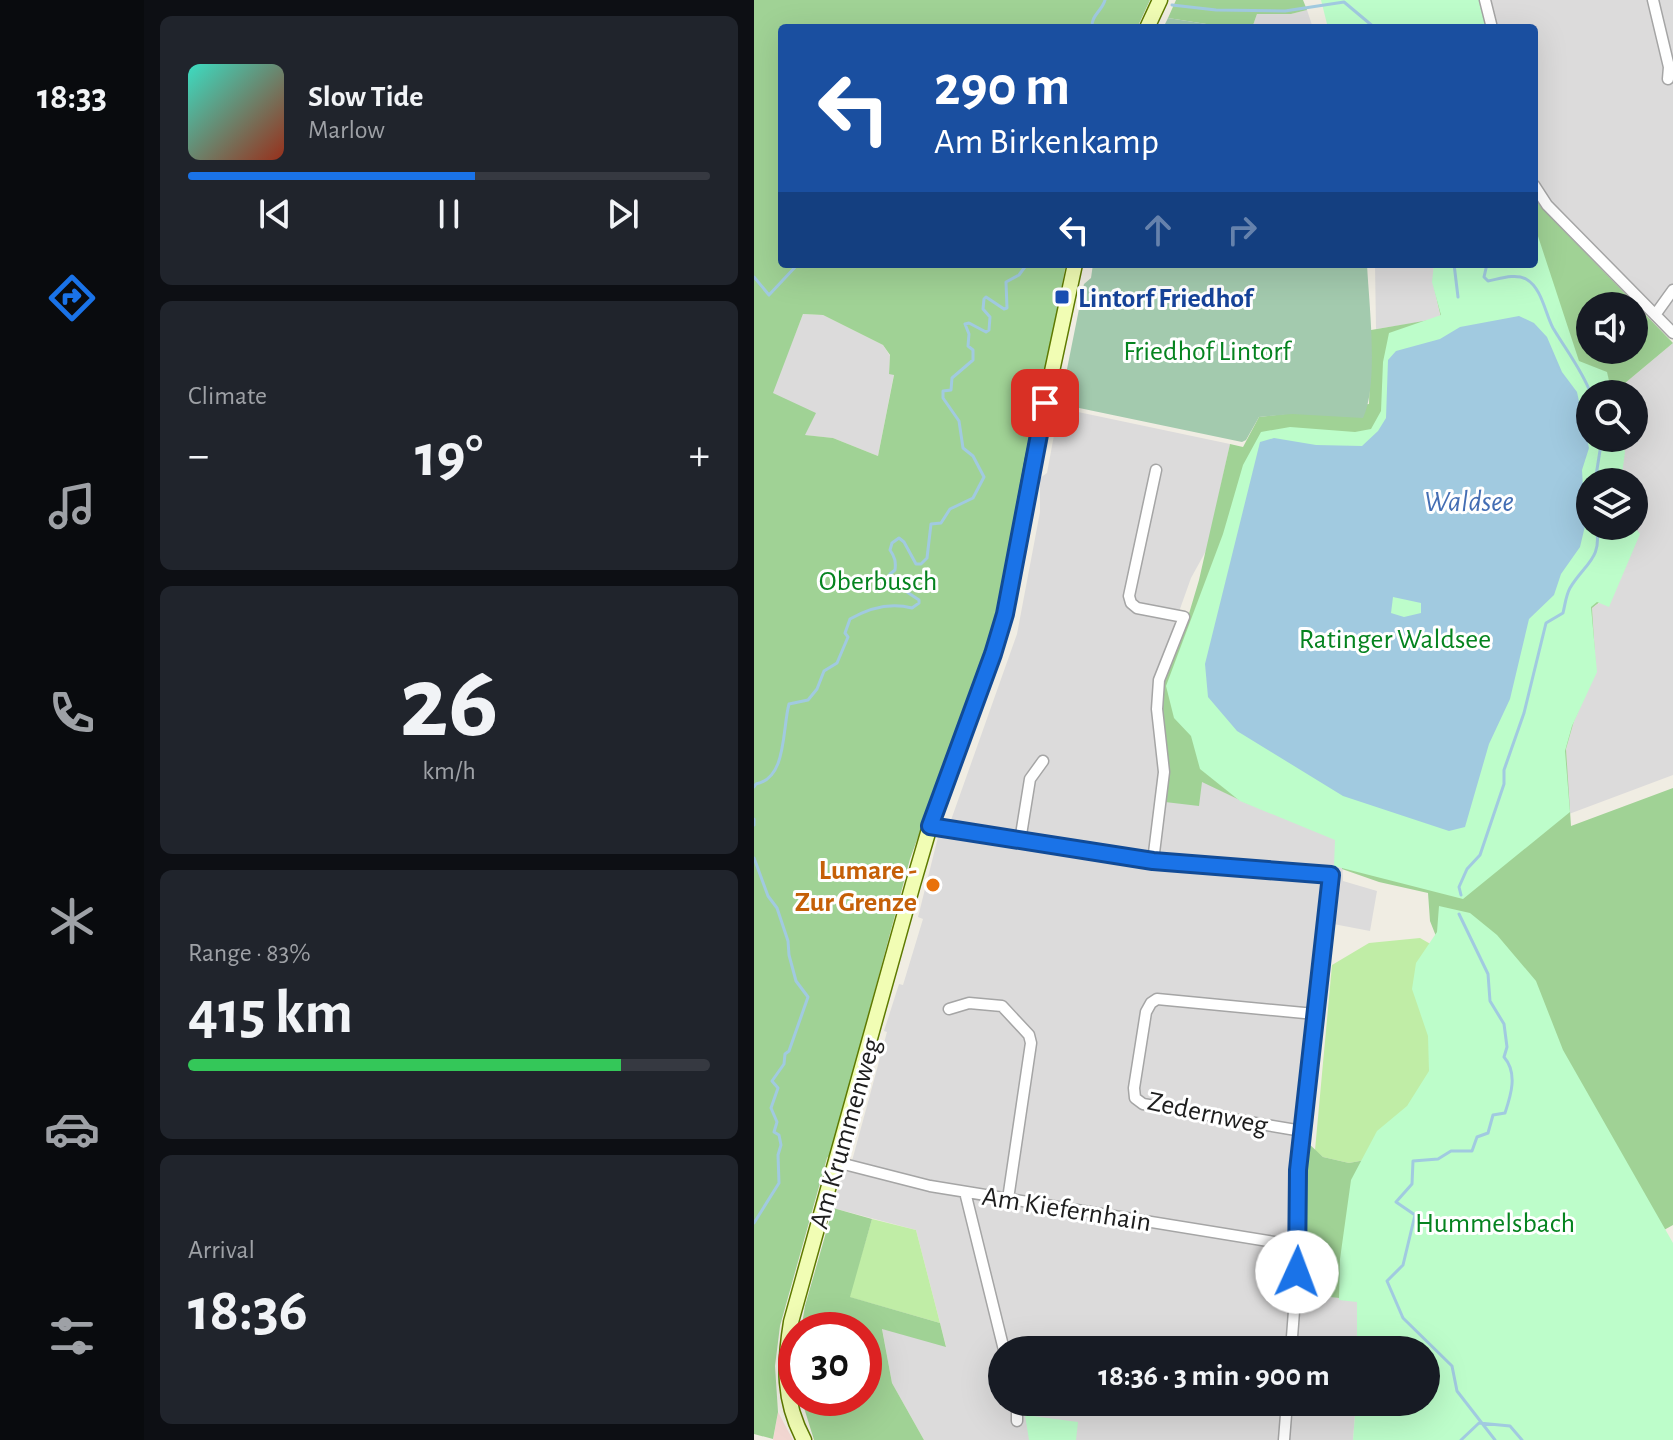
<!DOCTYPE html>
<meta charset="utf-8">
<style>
:root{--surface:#171b24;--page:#20242c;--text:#f1f3f6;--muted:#9ea1a6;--line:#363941;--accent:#1a73e8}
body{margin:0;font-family:"Alegreya Sans",sans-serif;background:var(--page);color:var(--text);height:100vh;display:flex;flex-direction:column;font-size:30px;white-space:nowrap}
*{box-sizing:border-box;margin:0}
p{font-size:26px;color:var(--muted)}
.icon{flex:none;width:44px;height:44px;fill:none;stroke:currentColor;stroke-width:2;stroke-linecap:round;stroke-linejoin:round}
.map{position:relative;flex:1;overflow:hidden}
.drawer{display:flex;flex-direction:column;gap:16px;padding:16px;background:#0d0f14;width:610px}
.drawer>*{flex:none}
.hud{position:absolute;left:24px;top:24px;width:760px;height:244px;border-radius:8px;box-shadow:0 8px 32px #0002;background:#1a4fa0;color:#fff;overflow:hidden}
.tools{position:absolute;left:822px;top:292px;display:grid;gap:16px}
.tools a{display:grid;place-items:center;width:72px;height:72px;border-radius:50%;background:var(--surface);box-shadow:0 8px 32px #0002;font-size:40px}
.speed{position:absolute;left:24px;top:1312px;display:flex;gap:16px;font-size:40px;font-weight:700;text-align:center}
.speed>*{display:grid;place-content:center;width:104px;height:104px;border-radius:50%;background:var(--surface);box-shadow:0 8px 32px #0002;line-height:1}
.speed .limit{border:12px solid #d22;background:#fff;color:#111}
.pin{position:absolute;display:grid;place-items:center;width:68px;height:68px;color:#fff;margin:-34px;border-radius:16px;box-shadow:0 4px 12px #0006}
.me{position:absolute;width:88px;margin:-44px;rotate:2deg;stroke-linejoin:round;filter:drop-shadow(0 0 6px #0008)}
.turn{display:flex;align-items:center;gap:28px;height:168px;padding:0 24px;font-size:36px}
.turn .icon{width:104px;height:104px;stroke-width:2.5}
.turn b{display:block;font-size:56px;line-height:68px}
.lanes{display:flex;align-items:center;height:76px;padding:0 24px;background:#0003;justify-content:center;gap:40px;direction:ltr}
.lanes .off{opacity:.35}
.big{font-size:60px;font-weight:700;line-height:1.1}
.drawer .tile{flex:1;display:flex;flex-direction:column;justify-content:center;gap:12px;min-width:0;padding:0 28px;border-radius:12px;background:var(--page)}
.drawer .dial{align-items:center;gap:0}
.dial b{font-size:104px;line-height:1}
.song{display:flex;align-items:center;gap:24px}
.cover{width:96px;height:96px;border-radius:12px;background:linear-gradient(135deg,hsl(170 70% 55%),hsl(10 70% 35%))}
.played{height:8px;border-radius:4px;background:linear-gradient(90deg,var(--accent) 55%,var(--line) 55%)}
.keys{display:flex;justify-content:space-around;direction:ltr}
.heat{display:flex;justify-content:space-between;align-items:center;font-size:44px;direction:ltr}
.charge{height:12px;border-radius:6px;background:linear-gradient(90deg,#34c759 83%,var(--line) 0)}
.trip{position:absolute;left:234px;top:1336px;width:452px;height:80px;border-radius:40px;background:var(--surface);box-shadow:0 8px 32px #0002;font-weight:700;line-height:80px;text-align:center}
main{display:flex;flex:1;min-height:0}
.menu{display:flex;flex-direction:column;width:144px;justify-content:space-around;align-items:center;background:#090b0e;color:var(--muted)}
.menu .icon{width:56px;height:56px}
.menu .on{color:var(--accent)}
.menu b{font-size:36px;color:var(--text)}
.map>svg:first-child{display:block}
</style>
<main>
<nav class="menu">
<b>18:33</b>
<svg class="icon on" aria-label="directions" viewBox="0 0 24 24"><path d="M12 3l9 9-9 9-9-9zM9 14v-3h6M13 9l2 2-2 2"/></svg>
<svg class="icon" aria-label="music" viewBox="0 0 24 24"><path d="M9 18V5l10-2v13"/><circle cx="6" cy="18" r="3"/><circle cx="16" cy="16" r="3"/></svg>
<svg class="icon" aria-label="phone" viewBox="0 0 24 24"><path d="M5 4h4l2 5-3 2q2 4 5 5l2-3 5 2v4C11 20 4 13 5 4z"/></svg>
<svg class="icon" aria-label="climate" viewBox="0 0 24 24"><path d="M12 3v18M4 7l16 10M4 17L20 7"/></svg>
<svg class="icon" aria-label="car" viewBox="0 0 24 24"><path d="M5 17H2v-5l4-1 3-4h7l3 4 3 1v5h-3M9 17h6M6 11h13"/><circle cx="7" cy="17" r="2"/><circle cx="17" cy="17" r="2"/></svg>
<svg class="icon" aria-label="filters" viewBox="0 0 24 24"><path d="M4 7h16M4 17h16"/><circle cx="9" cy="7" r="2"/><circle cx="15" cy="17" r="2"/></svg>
</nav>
<section class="drawer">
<div class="tile">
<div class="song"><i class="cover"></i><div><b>Slow Tide</b><p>Marlow</p></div></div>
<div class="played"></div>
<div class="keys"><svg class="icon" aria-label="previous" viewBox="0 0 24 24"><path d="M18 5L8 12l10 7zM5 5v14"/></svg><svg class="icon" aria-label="pause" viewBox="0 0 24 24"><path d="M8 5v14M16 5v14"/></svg><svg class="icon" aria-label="next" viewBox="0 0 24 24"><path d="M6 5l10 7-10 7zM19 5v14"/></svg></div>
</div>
<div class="tile"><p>Climate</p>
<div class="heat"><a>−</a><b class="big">19°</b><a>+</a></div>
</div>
<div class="tile dial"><b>26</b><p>km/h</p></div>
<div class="tile"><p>Range · 83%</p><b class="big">415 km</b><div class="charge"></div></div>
<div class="tile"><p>Arrival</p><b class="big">18:36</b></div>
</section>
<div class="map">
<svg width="919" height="1440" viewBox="0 0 919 1440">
<rect width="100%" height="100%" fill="#f0ede3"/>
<path fill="#dcdbdb" d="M737,0h182v327l-124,-126 -11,-19 -4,-11v-143h-36z
M553,10l6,18h-61l5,-14h34z
M621,264h59l-1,19 8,36 -65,10z
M49,314l20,1 60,30 7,11 -1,17 5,1 -16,82 -45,-18 -29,-3 -32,-42z
M919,343v432l-104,39 -3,-65 8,-28 22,-50 -4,-63 10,-7 37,-67 -5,-8v-44h-13l3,-28 -4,-16h14v-44h-22z
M305,408l171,36 -23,105 -16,29 -36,101 47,102 44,22 90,35 6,10 1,33 34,10 -7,40 -47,-9 -33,370 88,10 41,48 -64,-2v2h-353v52h354l-3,38h-429l-32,-57 -10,-55 64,18 -30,-116 -83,-22 10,-37 6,1 38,-140 -3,-1 15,-47 4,1 20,-66 -5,-2 20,-80h7l72,-203 23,-122v-34l7,-5z"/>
<path fill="#f2d6d1" d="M24,1412l15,28h-20z"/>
<path fill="#c0eda6" d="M666,938l14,8 11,13 -23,170 -25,25 -48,9 -26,-6 -8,-7 17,-185 37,-22z
M118,1219l44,11 24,93 -91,-26z"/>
<path fill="#a0d295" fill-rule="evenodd" d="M0,0h396l-13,28h-355v236h284l-66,341 -12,40 -78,214 -79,295 -4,4 -47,168 -5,40 3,46 -5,27 -19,-5zM49,314l20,1 60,30 7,10 -1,19 5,1 -16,81 -45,-18 -28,-3 11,-22 -43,-20z
M422,0h127l4,10 -16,4h-34l-5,14h-20l-64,-10z
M780,195l7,12 132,136 -61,51 -35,-2 13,134h44l5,7 -38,68 -9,7 4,63 -22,50 -8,28 5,77 102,-38v437l-9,5 9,16v194l-247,-90 -48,-48 -77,-8 4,-51 -2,-74 4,-27 16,15 26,6 48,-9 25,-25 23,-170 -15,-38 -2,-28 -49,-11 -37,-13v-21l-6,-10 -90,-35 -44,-21 -3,24 -34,-4 -5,-91 3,-30 25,-64 11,-37 31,-136 13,3 16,-30 110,-13 2,-74 70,-12 -8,-35 101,-19zM836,306h44v44h-44z
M79,1208l39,11 -22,78 90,26 6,24 -64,-18 10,54 32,57h-110l-13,-42h63v-68h-63l4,-24z"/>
<path fill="#a3caae" d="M414,18l64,10h-69z
M339,264h274c2,40 12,120 -4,154l-71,-4 -33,3 -13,23 -4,2 -182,-38 24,-120 7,-6z"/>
<path fill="#bdfdca" d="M567,0h159l6,28h-158z
M780,224l45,137 28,11 5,22h-22v44h32l3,14 -4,30h-31v44h44l6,8 -31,73 -12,-5 -6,5 6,65 -25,54 -7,25 5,61 -107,87 -129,-33 1,-26 -95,-39 -40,-32 -9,-33 -17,-18 -8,-32 57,-152 20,-69 18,-33 29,-5 65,5 16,-3 10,-18 2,-49 6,-29 52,-18 -9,-33 2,-18h100z
M685,906l31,7 27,22 39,46 27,69 110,193v197h-320l3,-38h70v-52h-69v-48l-18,-2 1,-41 11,-79 26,-49 30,-25 22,-35 -1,-35 -16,-47 4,-26 21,-31z
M271,1415l53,7 -2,18h-47z"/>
<path fill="#a1cae0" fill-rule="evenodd" d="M765,316l15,7 13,14 15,35 15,20 12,56 -7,22 3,56 -5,21 -19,27 -7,21 -25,24 -19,80 -21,45 -24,83 -16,4 -106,-35 -106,-65 -29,-34 -3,-33 55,-222 14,-4 42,7 46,1 16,-15 8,-13 2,-58 8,-9 44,-12 20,-12zM639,597l28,6v10l-17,4 -13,-4z"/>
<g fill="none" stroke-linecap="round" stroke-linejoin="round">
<path stroke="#a1cae0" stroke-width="3" d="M418,5l44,5 69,1 59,-9 31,26
M338,28c-1,-13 10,-17 13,-28
M700,264l4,33
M733,264l-3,13 4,4c11,-2 27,-8 38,-2 16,9 19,34 27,49 13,22 29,42 38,66
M0,277l15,18 29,-31
M841,482l7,-44
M0,787l2,-3c31,-6 26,-54 33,-80l19,-4 9,-11 7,-18 13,-8 11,-26 -3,-4 5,-14c19,-11 40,-17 62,-11l7,-5v-3l-30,-20 1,-6 5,-4c1,-8 0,-13 -5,-20l2,-7 7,-5 5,4 12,22h5l6,-6 4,-34 10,-1 9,-14 23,-11 11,-21 -11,-21 -10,-8 -4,-27 -16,-23v-7l8,-1 1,-12 21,-18v-10l-5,-4 1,-12 -4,-10 4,-1 17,9 3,-2 1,-13 -7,-8 1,-10 2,-2 18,12 3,-1 -1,-26 13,-7 8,-11
M0,819v6
M0,858l14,38 9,12 11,33 1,14 7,26 12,16 -19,54 -4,3 -1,10 -12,17 6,7 -7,20 6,14 -3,10 5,3 2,10 -3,10 1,28 -25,40
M707,895l-2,-8 8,-18 13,-14 24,-71v-14l20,-57 22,-90 17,-10c2,-8 3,-18 7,-25 15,-25 33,-29 26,-62
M705,914l29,60 2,27 14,23 3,23 -3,10c14,16 7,38 1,56l-12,2 -5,18 -11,4 -5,14h-21l-13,8 -25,2 -1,23 -16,18 19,13 -12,50 -16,16 16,37 49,48 5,25 38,49
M707,1440l18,-17 31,3 12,14"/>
<g stroke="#a5a5a5" stroke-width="13">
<path id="minor" d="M731,0l7,28
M899,0l16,67 -1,12
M780,185l13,20 126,128
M901,315l18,-25
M176,826l223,35 178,14 -33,295 1,76 -8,104
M266,841l10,-62 13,-18
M399,861l11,-89 -7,-63 2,-29 25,-63 -47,-9 -6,-5 -2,-7 27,-126
M195,1009l20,-6 33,3 27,29 2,8 -23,156
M548,1131l-159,-27 -8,-6 -1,-10 12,-76 5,-9 6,-4 158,15
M82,1162l94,24 369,60
M211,1192l39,158
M263,1402v19
M530,1440l3,-38"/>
</g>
<g stroke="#5e7a00" stroke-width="17">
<path id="secondary" d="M393,28l13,-28
M50,1440c-21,-39 -20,-75 -13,-118l122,-438 17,-58 63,-172 12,-40 28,-154 42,-196"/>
</g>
<use href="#minor" stroke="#fff" stroke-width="10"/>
<use href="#secondary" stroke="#f1fdb4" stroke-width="14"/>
</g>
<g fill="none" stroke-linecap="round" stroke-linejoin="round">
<g stroke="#114b97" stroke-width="20">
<path id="route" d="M291,403l-40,211 -12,40 -63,172 223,35 178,14 -33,295 -1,102"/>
</g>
<use href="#route" stroke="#1a73e8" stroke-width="14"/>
</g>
<rect fill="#1a4fb4" stroke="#fff" stroke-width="3" x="300" y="289" width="16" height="16" rx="4"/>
<circle fill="#e8710a" stroke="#fff" stroke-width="3" cx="179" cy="885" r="8"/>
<g text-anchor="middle" stroke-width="6" stroke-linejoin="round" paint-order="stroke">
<g font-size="28" font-weight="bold" fill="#164399" stroke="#fff" text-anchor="start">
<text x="324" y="307">Lintorf Friedhof</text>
</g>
<g font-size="28" fill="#05831f" stroke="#fff">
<text x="453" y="360">Friedhof Lintorf</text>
<text x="124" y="590">Oberbusch</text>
<text x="641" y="648">Ratinger Waldsee</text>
<text x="741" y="1232">Hummelsbach</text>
</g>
<g font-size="28" font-weight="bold" fill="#c56008" stroke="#fff" text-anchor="end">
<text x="163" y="879">Lumare -<tspan x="163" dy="32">Zur Grenze</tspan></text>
</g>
<g font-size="28" fill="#1e1e1e" stroke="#fff">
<text transform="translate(454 1112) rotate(12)" y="10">Zedernweg</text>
<text transform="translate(90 1133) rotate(-74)" y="10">Am Krummenweg</text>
<text transform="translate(313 1208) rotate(9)" y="10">Am Kiefernhain</text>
</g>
<g font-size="30" font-style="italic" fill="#446eb4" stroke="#fff">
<text x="715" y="511">Waldsee</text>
</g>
</g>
</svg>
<div class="tools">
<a><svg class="icon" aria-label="sound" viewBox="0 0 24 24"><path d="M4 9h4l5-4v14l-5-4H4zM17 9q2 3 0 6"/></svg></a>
<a><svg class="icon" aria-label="search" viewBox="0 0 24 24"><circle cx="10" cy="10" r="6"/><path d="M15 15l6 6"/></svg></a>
<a><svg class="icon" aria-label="layers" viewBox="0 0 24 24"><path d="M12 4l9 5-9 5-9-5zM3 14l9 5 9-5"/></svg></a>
</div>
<div class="speed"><div class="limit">30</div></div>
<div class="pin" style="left:291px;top:403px;background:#d93025"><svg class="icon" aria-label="arrive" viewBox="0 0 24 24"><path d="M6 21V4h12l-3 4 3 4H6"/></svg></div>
<svg class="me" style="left:543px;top:1272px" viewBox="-20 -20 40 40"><circle r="19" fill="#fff"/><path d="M0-13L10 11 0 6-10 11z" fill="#1a73e8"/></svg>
<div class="trip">18:36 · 3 min · 900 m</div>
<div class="hud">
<div class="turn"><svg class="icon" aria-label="left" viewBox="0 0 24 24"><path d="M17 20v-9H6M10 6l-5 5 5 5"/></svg><div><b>290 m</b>Am Birkenkamp</div></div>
<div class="lanes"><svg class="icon" aria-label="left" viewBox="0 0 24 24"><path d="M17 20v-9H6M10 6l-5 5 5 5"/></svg><svg class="icon off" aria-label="ahead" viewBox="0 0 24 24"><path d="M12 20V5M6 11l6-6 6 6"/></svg><svg class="icon off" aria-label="right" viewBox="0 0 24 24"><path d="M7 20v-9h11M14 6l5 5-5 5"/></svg></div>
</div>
</div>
</main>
